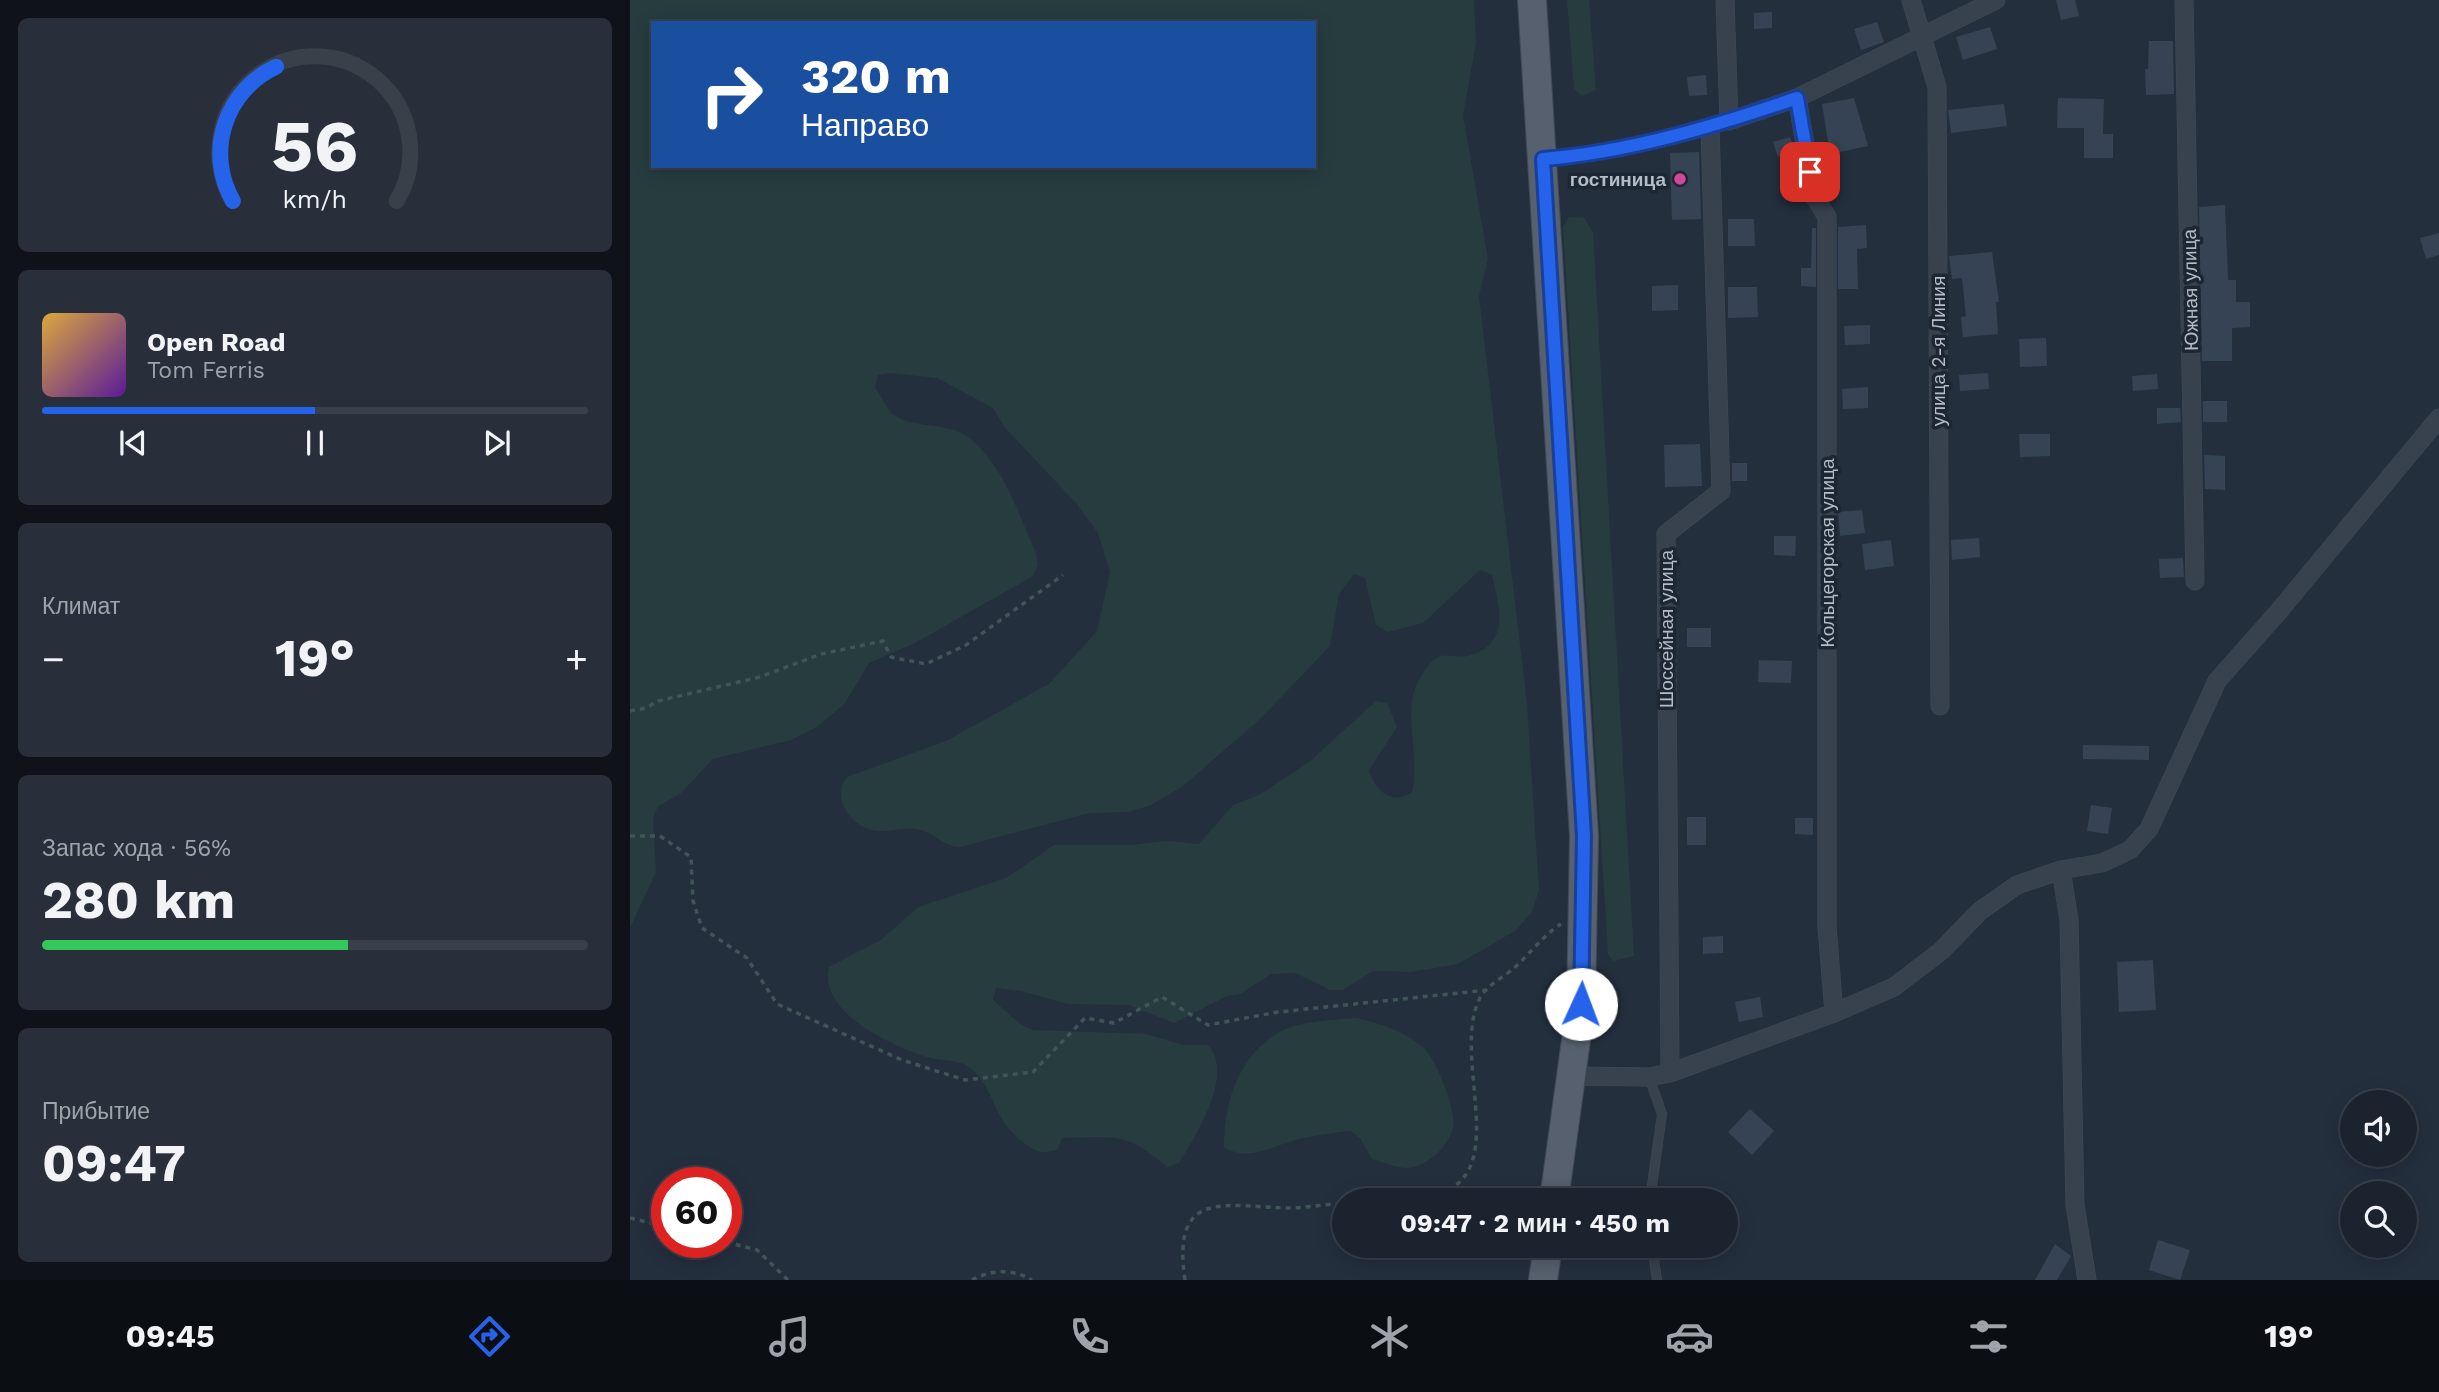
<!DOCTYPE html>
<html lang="ru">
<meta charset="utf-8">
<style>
:root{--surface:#1b232e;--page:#282f3a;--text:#f1f3f6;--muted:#a0a4aa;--line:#39404a;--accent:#2563eb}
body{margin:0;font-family:"Work Sans",sans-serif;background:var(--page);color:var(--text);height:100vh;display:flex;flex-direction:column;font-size:26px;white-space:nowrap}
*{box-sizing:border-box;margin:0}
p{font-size:23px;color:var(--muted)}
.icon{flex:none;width:38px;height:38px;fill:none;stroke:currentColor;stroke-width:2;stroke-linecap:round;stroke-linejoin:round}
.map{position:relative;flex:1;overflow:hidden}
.drawer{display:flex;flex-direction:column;gap:18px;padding:18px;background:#0f1319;width:630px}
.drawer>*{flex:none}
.top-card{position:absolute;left:21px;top:21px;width:665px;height:147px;border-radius:0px;box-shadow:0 4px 18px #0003,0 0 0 2px var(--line);background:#1a4fa0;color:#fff;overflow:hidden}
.buttons{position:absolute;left:1710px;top:1090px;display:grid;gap:14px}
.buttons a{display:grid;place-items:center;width:77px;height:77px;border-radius:50%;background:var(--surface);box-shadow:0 4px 18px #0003,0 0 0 2px var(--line);font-size:35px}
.speed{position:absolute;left:21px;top:1167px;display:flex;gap:14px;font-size:35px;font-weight:700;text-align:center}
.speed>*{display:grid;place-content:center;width:91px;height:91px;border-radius:50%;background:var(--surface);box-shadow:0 4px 18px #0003,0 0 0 2px var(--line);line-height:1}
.speed .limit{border:10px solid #d22;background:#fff;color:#111}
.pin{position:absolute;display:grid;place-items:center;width:60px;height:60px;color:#fff;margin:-30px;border-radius:14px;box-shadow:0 4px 10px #0006}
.me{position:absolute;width:77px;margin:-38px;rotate:2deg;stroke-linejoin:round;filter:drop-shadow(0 0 5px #0008)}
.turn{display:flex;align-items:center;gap:24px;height:147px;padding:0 35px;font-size:32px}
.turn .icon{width:91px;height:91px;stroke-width:2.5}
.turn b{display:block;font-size:49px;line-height:60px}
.big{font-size:52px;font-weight:700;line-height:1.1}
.drawer .card{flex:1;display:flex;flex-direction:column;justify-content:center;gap:10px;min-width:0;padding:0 24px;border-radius:10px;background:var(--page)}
.drawer .dial{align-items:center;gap:0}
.dial svg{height:182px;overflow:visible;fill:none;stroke:var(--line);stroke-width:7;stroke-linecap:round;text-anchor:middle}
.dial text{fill:var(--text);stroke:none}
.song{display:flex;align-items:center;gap:21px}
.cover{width:84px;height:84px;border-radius:10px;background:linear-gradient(135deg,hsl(40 70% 55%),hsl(270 70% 35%))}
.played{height:7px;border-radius:4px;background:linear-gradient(90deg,var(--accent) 50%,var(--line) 50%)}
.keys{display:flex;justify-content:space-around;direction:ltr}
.heat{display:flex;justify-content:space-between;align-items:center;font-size:38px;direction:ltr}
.charge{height:10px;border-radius:5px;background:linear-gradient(90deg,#34c759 56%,var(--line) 0)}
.trip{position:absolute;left:702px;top:1188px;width:406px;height:70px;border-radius:35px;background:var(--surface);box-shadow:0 4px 18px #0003,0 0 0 2px var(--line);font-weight:700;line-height:70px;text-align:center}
.tabs{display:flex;height:112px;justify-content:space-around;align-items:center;background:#0b0e12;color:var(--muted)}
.tabs .icon{width:49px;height:49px}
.tabs .selected{color:var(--accent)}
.tabs b{font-size:32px;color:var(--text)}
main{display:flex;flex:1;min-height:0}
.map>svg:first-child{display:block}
</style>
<main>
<section class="drawer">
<div class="card dial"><svg viewBox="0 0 100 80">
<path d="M14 69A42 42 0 1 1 86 69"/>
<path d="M14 69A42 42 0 0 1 33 10" stroke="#2563eb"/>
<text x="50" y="56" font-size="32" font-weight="700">56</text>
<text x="50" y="72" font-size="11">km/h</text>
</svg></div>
<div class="card">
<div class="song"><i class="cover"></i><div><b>Open Road</b><p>Tom Ferris</p></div></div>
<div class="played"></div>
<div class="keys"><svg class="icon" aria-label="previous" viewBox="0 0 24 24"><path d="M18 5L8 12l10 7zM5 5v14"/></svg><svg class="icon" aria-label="pause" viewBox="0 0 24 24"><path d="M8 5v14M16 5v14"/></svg><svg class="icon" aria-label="next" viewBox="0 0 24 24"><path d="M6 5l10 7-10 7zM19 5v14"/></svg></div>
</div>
<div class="card"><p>Климат</p>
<div class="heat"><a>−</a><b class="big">19°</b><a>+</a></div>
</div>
<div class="card"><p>Запас хода · 56%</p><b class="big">280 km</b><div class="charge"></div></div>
<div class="card"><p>Прибытие</p><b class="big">09:47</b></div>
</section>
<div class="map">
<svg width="1809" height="1280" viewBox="0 0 1809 1280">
<rect width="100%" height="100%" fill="#242f3e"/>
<path fill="#263c3f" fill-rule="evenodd" d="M0,0h844l2,43 -13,72 25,144 -9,37 48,408 12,186 -7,22 -17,19 -57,33 -47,8 -38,-1 -30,19h-13l-35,-17 -24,1 -31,20 -13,2 -53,27 -45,-18 -61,-1 -47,-13 -25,-3 -3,12 27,24 13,6 113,4 38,11h24c27,29 -12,90 -29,118l-12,4c-42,-36 -52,-30 -105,-29l-4,11c-14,6 -22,3 -34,-6 -32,-25 -26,-44 -48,-70 -12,-15 -33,-11 -49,-16 -36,-11 -109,-45 -98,-90l52,-27 37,-33 88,-29 48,-33h76l36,-4 33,3 34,-39 26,-10 50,-33 67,-61 11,2 10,24 -28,43c6,21 23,36 43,22 9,-33 -11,-82 7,-112 5,-9 12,-21 22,-24 8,-2 18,2 27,0 43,-12 32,-47 24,-81l-12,-5 -57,53 -36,9 -11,-7 -11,-47 -11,-4 -15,20 -9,52 -72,75 -75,65 -32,19 -22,7 -39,1 -130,34c-17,-1 -24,-12 -39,-17 -15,-5 -34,4 -49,0 -23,-6 -41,-34 -25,-53l99,-36 103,-57 48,-53 13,-59 -12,-39 -21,-29 -72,-76 -12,-20 -56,-30 -47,-5 -12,2 -3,12c6,9 11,21 18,27 22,17 56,5 80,27 32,29 46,74 63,112l2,12 -5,11 -118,67 -46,20 -24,40 -28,24 -26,13 -78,19 -33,35 -22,12 -5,12 3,54 -26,56zM23,23h661v143h-661z
M937,0h22l7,90 -14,6 -8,-7z
M939,217l15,1 9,14 41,724 -21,5 -5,-7 -45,-727z
M726,1018c24,5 50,14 68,30 13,13 32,62 29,79 -3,19 -27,40 -45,41 -10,1 -25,-6 -36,-9l-12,-21 -10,-7c-17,2 -34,4 -51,8 -25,6 -50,24 -75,8 0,-46 15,-92 57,-116 20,-10 53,-11 75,-13z"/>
<path fill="#364354" d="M1426,0h19l4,16 -18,4z
M1142,12v16l-18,1v-16z
M1247,22l7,20 -23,8 -7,-21z
M1360,27l7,22 -34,11 -7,-23z
M1519,41h24l1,53 -28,1 -1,-26h3z
M1076,75l1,20 -18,1 -2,-19z
M1224,98l14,48 -38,8 -8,-50z
M1428,98l46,1 -1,35h10v24h-29v-30h-27z
M1374,104l3,22 -56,7 -3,-23z
M1160,137l5,14 -17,6 -5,-15z
M1069,152l2,67 -29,1 -2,-67z
M1595,205l3,75h8v22h14v25l-18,1v33h-30l-3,-154z
M1098,219h26l1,27h-27z
M1236,225l1,23 -10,1 1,40h-20v-62z
M1182,228h4v59l-15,-1v-18h10z
M1809,233v22l-13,4 -6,-21z
M1362,252l7,50h-3l2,32 -35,3 -2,-20 5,-1 -4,-38 -10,1 -3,-23z
M1048,285v25l-26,1v-25z
M1098,287h29l1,30 -30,1z
M1240,325v19l-25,1 -1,-19z
M1416,338l1,28 -27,1 -1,-28z
M1358,373l1,16 -29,2 -1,-16z
M1527,374l1,15 -25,2 -1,-15z
M1238,387v21l-25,1 -1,-20z
M1573,401h24v21h-24z
M1527,408h23l1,14 -24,2z
M1389,434h31v22l-30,1z
M1070,444l2,42 -37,1 -1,-42z
M1574,455l21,1v34l-20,-1z
M1102,463h15v18h-15z
M1232,510l3,23 -25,3 -2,-24z
M1144,536h22l-1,20 -21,-1z
M1349,538l1,19 -28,3 -1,-20z
M1261,540l3,26 -29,4 -3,-26z
M1553,558l1,19 -24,1 -1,-19z
M1057,628h24v19h-24z
M1129,660l33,1 -1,22 -33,-1z
M1453,745l66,1v14l-66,-1z
M1461,805l21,3 -4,26 -21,-3z
M1057,817h19v28h-19z
M1165,818h18v17l-18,-1z
M1093,936v17l-20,1v-17z
M1523,960l3,50 -37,2 -2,-50z
M1130,997l3,20 -24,5 -4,-20z
M1120,1109l24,22 -22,24 -24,-23z
M1528,1240l32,10 -10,30 -31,-10z
M1425,1244l16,12 -14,24h-22z"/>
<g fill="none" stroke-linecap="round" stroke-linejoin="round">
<g stroke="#414a57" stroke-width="10">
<path id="lane" d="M916,159l41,-3 142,-35
M1019,1077l13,37 -12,86
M1022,1246l5,34"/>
</g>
<g stroke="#414a57" stroke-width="19">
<path id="street" d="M1095,0l4,121 68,-23 199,-98
M1281,0l26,87 3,619
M1554,0l11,581
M1167,98l17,98 13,21v710l7,86
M1431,870l8,50 6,285 12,75
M1040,1073l-4,-539 55,-43 -11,-364
M942,1076l77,1 21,-4 164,-60 60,-26 47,-36 39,-40 37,-26 44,-15 41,-7 28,-13 19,-21 68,-148 62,-70 160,-193"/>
</g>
<g stroke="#414a57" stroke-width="30">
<path id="primary" d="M902,0l52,836 -3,168 -27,196
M913,1280l5,-34"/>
</g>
<path stroke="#3f5557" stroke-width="3.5" stroke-dasharray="5 5" stroke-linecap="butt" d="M0,711l16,-3 12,-7 102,-24 61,-23 62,-13 8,16 35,7 40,-19 97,-70
M0,836h30l31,21 2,44 9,27 45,30 30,46 125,56 63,20 68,-8 52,-54 29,5 48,-26 46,28 70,-13 210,-22
M739,1200c23,-2 57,1 79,-10 58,-28 5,-135 31,-190 5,-13 25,-23 35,-32 17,-15 28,-32 47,-44
M0,1218l37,9
M96,1242l31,8 31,30
M342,1280c20,-11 41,-11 60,0
M555,1280c-14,-93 41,-73 104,-72 18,0 37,-4 55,-5"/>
<use href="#lane" stroke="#38414e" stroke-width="9"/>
<use href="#street" stroke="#38414e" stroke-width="18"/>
<use href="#primary" stroke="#56606e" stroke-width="28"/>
</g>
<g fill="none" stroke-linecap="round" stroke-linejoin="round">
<g stroke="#184099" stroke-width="18">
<path id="route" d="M951,1004l3,-168 -41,-677c87,-7 172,-33 254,-61l13,74"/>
</g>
<use href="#route" stroke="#2563eb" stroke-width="12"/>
</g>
<circle fill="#d1479c" stroke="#1d2633" stroke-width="2.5" cx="1050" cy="179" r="7"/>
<g text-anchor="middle" stroke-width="7" stroke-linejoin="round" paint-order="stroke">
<g font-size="19" font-weight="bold" fill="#b4bcc9" stroke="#1d2633" text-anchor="end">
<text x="1036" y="186">гостиница</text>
</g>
<g font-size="19" fill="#b4bcc9" stroke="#1d2633">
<text transform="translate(1560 290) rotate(-91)" y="7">Южная улица</text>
<text transform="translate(1308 351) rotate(-90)" y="7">улица 2-я Линия</text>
<text transform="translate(1197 553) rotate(-90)" y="7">Кольцегорская улица</text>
<text transform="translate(1036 629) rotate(-90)" y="7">Шоссейная улица</text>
</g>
</g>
</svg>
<div class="buttons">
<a><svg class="icon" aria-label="sound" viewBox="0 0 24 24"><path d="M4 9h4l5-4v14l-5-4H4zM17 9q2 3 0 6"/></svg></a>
<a><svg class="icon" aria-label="search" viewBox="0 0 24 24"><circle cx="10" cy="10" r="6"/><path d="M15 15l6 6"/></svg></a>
</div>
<div class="speed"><div class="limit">60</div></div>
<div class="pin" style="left:1180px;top:172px;background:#d93025"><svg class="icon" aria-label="arrive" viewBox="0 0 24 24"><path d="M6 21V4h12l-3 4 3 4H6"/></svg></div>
<svg class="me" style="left:951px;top:1004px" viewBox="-20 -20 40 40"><circle r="19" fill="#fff"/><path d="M0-13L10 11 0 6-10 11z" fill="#2563eb"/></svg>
<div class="trip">09:47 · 2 мин · 450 m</div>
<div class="top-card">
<div class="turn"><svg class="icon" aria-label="right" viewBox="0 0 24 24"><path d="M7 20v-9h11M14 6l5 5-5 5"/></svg><div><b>320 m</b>Направо</div></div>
</div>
</div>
</main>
<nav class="tabs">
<b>09:45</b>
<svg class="icon selected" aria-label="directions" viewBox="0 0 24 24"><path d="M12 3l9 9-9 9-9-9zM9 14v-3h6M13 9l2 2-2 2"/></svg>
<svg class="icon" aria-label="music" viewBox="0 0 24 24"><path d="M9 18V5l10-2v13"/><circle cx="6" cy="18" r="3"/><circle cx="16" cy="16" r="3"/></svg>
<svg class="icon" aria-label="phone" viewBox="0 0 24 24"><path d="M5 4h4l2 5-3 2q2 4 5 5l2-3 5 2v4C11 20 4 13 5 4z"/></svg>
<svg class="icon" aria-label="climate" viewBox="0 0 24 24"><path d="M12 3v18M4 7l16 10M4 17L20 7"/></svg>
<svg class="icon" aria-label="car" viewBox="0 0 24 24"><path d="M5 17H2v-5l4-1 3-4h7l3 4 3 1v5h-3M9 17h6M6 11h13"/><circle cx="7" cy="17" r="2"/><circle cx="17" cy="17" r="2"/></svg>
<svg class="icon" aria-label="filters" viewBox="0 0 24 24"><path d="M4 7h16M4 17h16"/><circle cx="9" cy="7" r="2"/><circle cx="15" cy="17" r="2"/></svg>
<b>19°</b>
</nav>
